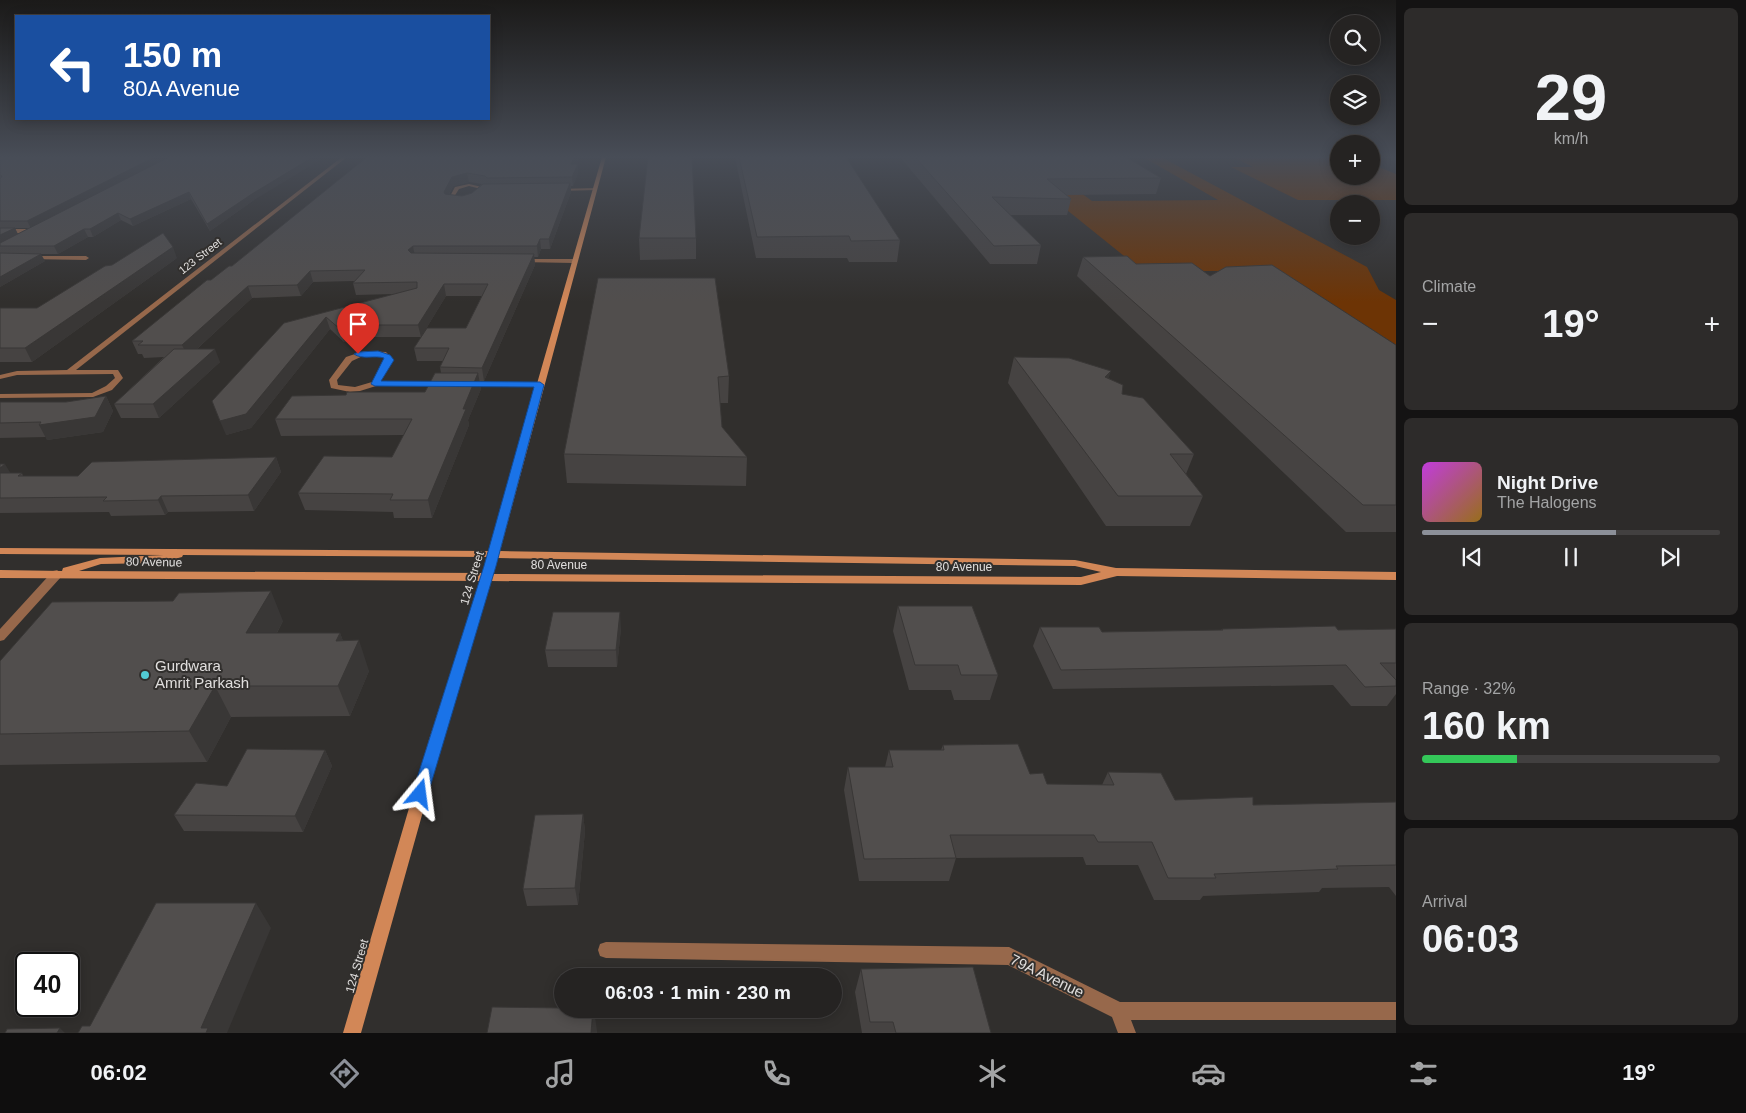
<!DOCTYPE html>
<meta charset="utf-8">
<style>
:root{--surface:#252322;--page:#2d2b2a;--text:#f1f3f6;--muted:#a3a4a5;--line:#424040;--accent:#8c9099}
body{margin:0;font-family:Arial,sans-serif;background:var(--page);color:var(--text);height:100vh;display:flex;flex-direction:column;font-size:19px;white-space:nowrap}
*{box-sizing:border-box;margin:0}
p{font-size:16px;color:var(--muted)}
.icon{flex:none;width:28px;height:28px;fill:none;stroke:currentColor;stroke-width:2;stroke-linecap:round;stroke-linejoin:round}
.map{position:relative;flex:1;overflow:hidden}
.side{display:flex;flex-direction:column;gap:8px;padding:8px;background:#141313;width:350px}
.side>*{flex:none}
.banner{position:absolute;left:15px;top:15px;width:475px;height:105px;border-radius:0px;box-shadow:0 2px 12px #0003,0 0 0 1px var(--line);background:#1a4fa0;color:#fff;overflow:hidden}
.buttons{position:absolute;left:1330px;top:15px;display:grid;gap:10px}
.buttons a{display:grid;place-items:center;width:50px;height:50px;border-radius:50%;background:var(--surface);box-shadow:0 2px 12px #0003,0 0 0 1px var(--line);font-size:25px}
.speed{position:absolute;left:15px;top:952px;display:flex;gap:10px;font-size:25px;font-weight:700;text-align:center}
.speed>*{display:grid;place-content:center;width:65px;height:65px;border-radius:50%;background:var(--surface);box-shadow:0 2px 12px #0003,0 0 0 1px var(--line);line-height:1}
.speed .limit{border:2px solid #111;border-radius:8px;background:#fff;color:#111}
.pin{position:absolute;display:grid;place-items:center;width:42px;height:42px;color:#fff;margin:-51px -21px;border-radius:50% 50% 50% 0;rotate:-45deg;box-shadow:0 0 5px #0007}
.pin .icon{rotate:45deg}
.me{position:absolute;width:55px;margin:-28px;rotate:16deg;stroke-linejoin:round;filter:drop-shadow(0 0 4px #0008)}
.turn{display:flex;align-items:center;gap:18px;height:105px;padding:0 25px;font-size:22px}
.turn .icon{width:65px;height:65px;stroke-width:2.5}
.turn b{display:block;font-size:35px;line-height:42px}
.big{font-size:38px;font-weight:800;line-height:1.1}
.side .card{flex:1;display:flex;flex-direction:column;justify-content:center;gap:8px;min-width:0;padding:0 18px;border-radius:8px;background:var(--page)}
.side .dial{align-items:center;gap:0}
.dial b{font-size:65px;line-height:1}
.song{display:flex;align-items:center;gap:15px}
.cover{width:60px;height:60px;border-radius:8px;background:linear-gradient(135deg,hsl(290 70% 55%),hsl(40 70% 35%))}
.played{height:5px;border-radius:2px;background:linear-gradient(90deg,var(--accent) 65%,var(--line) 65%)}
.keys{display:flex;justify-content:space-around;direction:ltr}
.heat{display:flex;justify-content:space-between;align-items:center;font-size:28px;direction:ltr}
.charge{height:8px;border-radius:4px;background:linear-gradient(90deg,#34c759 32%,var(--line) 0)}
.trip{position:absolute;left:554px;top:968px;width:288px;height:50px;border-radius:25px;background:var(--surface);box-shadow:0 2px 12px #0003,0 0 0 1px var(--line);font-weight:800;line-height:50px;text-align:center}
.tab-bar{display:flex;height:80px;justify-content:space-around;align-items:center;background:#0f0e0e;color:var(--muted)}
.tab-bar .icon{width:35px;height:35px}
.tab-bar .current{color:var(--accent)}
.tab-bar b{font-size:22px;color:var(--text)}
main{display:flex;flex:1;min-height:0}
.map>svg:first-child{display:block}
</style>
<main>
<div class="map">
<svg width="1396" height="1033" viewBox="0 0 1396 1033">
<rect width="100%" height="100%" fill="#312f2d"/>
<path fill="#6d3405" d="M1143,157h18l206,110 12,23 17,10v55l-132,-84h-109l-16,-3 -123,-99h32l44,32 126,-1z
M1233,157h106v19h32v-12l25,10v26h-98l-67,-33h22z"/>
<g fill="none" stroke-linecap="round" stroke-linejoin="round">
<path fill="#97684b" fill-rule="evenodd" d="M342,157h5l-271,213h42l5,8 -11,12 -19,7 -93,1v-4l92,-1 14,-7 9,-8 -2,-4 -96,1 -17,4v-4l17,-4 50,-1z
M469,184l17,4c-10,14 -21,19 -39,14l8,-15zM469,186l12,3c-8,10 -16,14 -29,11l7,-11z
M595,188l2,2 -39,1 -2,-1 2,-1z
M0,229h34l3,2 -3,2h-34z
M30,256h56l3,2 -3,2 -58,-1 -1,-1z
M522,259h52l3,2 -3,2 -54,-1 -1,-1z
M364,351l22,1 7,8 -13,22h62l4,2 -4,2h-66l-16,5 -10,1 -19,-4 -2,-8 17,-23zM365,355l16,1 4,4 -13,22 -17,5 -17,-2 -1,-5 15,-19z
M466,382l73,1 4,2 -4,2 -70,-1 -4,-2z
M57,570l5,4 -1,3 -57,63 -4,1v-12l53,-58z
M606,942l403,5 111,55h276v18h-265l5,13h-18l-6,-16 -104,-52 -402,-7 -6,-2 -2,-6 2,-6z"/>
<path fill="#d28757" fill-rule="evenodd" d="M602,157h4l-106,394 575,9 41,8 280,4v8l-279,-4 -36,9 -590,-4 -48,159 -82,293h-18l86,-293 51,-159 -480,-3v-8l62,1 1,-3 37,-10 64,-3 -164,-1v-6l489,3zM183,555l304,2 -5,16 -403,-2 22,-7 58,-1 23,-6zM498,558l577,8 26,6 -20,5 -588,-3z"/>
</g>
<path fill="#464342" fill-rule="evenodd" d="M0,157l254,43 -44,31 -19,-32 -58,27 -12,-6 -28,17h-5l-30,17h-29l16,7 -45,26zM15,228h14l-11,6z
M367,157h212l-3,7h2v9l-5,13h-2v6l-21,57h-9l-3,8h-4l1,8 -51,116h-4l1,8 -13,31 1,5 -37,93h-38l-1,-6 -88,-2 -7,-17 94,-36 12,-22 -123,1 -6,-17 150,-27 16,-19 -1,-6 3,-6h-26l-3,-13 52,-20 16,-32h-36l-25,41h-61l-16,5 -14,-13 -79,99 -25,7 58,-112 111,-29 -39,1 -3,-12 1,-2 -41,1 -12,14 -49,2 -55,51 23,13 -61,56h-38l-7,-14 50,-47 -20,1 -2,-4h-4l-6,-13 79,-61 21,-14zM469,182l13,2 -10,9 -10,3 -13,-1 4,-9z
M735,157h111l54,83 -3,22h-48l-2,-4h-91z
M900,157h226l35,21 -5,16 -89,1 4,4 -4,16h-57l31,30 -4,19h-47z
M1384,157h12v4z
M639,238h57v21l-56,1z
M1083,257l53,7 260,81v187h-50l-269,-256z
M177,258l-145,104h-32v-54h37z
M715,278l14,98 -1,27h-8l2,24 25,30 -1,29 -179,-3 -3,-29z
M1014,357l95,21 13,16 72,60 -8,20 17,22 -13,30h-84l-98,-143z
M106,396l7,15 -10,21 -56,8 -1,-3 -46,1v-36h66z
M276,457l5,15 -27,39 -86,1 -3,3 -54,1 -2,-4 -109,1v-49l10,9h12l1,3h55z
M898,606l100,69 -8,25h-36l-3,-10h-42l-16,-59z
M283,621l-6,12h63l3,8 26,30 -19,45 -119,1 -24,45 -207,3v-104z
M1040,627l62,5 119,-2 1,-1 116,1 58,-1v65l-9,12h-36l-18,-21 -280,4 -20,-43z
M621,628l-4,39h-69l-3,-17z
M943,745l87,29 17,10 55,1 6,-13 67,28 78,5 143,-3v94l-7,-9 -67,1 -3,4 -116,4 -3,4h-46l-16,-35h-52l-3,-8 -127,1 -7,23h-90l-15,-91 4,-23h37l4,-17h52z
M325,750l7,16 -29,66 -119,-1 -10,-16 53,-29z
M583,814l2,17 -7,74 -51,1 -4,-17z
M861,969l130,64h-129l-7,-41z"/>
<path fill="#393736" d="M155,157h14l-138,71 -4,-7z
M313,157h12l-71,43 -44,31 -3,-7 45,-30z
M575,157h4l-7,16 -1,-9z
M578,164v9l-5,13 -1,-9z
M467,173l2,9 -16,4 -8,15 -1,-9 8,-15z
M570,183l1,9 -21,57 -1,-10z
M189,192l2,7 -58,27 -3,-7z
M118,213l3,7 -28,17 -3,-8z
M15,228l3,7 -18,9v-9z
M84,229l4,8 -30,17 -4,-8z
M540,239l1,10 -3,8 -1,-11z
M413,246l2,11 -7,-7z
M173,247l4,11 -145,104 -7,-14z
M41,254l4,7 -45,26v-10z
M534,254l1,11 -51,116 -2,-13z
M310,271l3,11 -12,14 -4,-11z
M444,284l2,12 -25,41 -3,-12z
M248,286l4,12 -64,59 -6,-12z
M326,317l4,12 -79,99 -25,7 -6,-14z
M357,325l3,12 -16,5 -4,-13z
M215,349l5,13 -61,56 -6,-14z
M1111,371l-9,27 3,-21z
M478,373l3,16 -13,31 1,5 -37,93 -4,-18 35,-91z
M106,396l7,15 -10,21 -56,8 -8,-15z
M276,457l5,15 -27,39 -6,-16z
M5,464l9,15 -14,4v-15z
M161,496l7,16 -3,3 -7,-15z
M271,591l12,30 -23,43 -14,-31z
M620,612l1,16 -4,39 -1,-17z
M340,633l10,27 9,-20 10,31 -19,45 -12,-30 -2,-45z
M215,686l16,31 -24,45 -18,-31z
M325,750l7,16 -29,66 -8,-16z
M583,814l2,17 -7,74 -3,-17z
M256,903l15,25 -44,105h-22l-4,-5z
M594,1009l3,22v2h-6z
M60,1028l5,5h-8z"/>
<path fill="#514e4d" stroke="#393736" d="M0,157h155l-128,64h-27v-42l2,-3 -2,-1z
M169,157h144l-61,37 -45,30 -18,-32 -59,27 -12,-6 -28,16h-6l-30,17h-54v-3z
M367,157h208l-4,7h7l-6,13 -85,1 -2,-2 -18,-3 -15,4 -8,15 1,2 17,2 10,-3 11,-9 87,-1 -21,56h-9l-3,7h-124l-5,4 3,3 123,1 -52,114 -42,-1 9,-19h-35l13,-20h39l22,-44h-44l-26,41h-61l-17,4 -14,-12 -80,97 -26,7 -8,-20 72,-78 133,-35v-6l-64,1 12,-13 -55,1 -13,14 -49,1 -66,59h-44l5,-4h-11l75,-61h4l18,-14h3z
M648,157h44l4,81h-57z
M739,157h107l54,83 -49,1 -2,-5 -92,1z
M915,157h211l35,21 -114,1 24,20 -79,-2 49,48 -47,1z
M0,228h15l-15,7z
M163,233l10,14 -148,101h-25v-40h37l68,-42 7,-1z
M0,253l41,1 -41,23z
M1127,256l9,8 56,-1 18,13 16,-9 46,-2 124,80v160h-33l-280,-248z
M598,278h117l14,98 -11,1 4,50 25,30 -183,-3z
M174,349h41l-62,55h-39z
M1014,357l55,1 42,13 -6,6 18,8 -1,9 21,4 51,56h-24l33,42h-85z
M435,373h43l-15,36h3l-38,91h-38l3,-6 -95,-1 26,-37 68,1 20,-38h-137l17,-23 54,-1 1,-3h78z
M106,396l-11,21 -56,8 2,-3 -41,1v-21h66z
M276,457l-28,38 -87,1 -3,4 -55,1 4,-4 -107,1v-25h22l-4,3h60l14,-14z
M0,464h5l-5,4z
M271,591l-25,42h94l-4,8 23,-1 -21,46h-123l-26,45 -189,3v-73l52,-59 121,-1 6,-8z
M898,606h74l26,69h-37l-3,-10h-43z
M553,612h67l-4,38h-71z
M1335,626l3,4 58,-1v34h-16l16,17v6l-31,1 -19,-22 -285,5 -21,-43h59l3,5 121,-2 -1,-1z
M1018,744l12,30 13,-1 4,11 67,1 -6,-13 53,1 14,27 78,-3v8l143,-3v63l-60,1 2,3 -124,5 2,4h-48l-16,-36h-54l-4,-7h-144l6,23 -92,1 -16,-92h45l-4,-17h55l-1,-5z
M247,749l78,1 -30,66 -121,-1 22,-32 31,3z
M583,814l-8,74 -52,1 12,-74z
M156,903h100l-55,125h7l-2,5h-128l4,-7h8z
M973,967l18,66h-95l-3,-11h-23l-9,-53z
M492,1007l70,1v1h31l-2,24h-104z
M60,1028l-3,5h-52l2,-4z"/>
<linearGradient id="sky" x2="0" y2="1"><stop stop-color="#1b1a19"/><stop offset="0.52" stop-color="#484d57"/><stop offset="1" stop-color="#484d57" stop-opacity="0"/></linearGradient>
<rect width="1396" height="302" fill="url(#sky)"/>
<path fill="#1a73e8" stroke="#114b97" d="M378,351l12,4 4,5 -13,21 159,1 4,3 -48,181 -68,228 -2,5 -6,2 -6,-2 -2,-5 72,-228 50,-179 -159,-1 -4,-2 13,-26c-9,-3 -22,2 -30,-4l4,-2z"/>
<circle fill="#52ccd5" stroke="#312f2d" stroke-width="2" cx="145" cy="675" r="5"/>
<g text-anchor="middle" stroke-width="4" stroke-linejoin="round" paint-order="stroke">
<g font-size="11" fill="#e0dedd" stroke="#312f2d">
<text transform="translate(200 256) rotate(-38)" y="4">123 Street</text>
</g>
<g font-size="12" fill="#e0dedd" stroke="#312f2d">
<text transform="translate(154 562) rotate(1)" y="4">80 Avenue</text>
<text x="559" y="569">80 Avenue</text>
<text x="964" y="571">80 Avenue</text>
<text transform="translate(472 578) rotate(-73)" y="4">124 Street</text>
<text transform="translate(357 966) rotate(-74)" y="4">124 Street</text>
</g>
<g font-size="15" fill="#e0dedd" stroke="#312f2d" text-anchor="start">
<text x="155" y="671">Gurdwara<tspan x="155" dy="17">Amrit Parkash</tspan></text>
</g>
<g font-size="15" fill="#e0dedd" stroke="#312f2d">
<text transform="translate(1047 976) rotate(26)" y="5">79A Avenue</text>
</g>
</g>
</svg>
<div class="buttons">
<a><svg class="icon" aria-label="search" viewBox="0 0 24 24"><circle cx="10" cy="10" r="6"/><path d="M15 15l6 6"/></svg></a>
<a><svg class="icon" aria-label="layers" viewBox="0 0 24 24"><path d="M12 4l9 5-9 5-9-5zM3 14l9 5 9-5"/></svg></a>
<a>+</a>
<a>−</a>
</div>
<div class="speed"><div class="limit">40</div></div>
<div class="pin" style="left:358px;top:354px;background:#d93025"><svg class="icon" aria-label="arrive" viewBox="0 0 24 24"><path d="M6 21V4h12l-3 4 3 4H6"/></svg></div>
<svg class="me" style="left:420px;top:794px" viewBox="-20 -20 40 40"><path d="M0-17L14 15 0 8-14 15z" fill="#1a73e8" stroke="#fff" stroke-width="4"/></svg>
<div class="trip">06:03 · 1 min · 230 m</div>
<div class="banner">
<div class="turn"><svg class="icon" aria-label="left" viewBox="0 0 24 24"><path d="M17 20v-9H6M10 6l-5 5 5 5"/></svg><div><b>150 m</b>80A Avenue</div></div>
</div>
</div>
<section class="side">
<div class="card dial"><b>29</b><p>km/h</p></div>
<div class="card"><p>Climate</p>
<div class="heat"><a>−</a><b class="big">19°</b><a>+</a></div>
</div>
<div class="card">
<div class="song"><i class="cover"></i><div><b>Night Drive</b><p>The Halogens</p></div></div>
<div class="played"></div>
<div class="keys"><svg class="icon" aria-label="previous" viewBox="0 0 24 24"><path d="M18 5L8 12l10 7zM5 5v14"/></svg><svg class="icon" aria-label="pause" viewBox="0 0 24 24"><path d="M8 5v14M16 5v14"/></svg><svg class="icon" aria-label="next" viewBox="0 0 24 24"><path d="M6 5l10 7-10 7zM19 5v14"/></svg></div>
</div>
<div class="card"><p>Range · 32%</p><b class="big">160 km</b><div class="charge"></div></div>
<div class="card"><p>Arrival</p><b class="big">06:03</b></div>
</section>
</main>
<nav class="tab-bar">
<b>06:02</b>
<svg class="icon current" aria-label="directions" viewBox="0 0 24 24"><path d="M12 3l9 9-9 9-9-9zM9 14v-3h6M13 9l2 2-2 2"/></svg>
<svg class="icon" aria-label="music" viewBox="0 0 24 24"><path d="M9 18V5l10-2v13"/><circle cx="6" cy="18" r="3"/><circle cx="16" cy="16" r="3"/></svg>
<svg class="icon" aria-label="phone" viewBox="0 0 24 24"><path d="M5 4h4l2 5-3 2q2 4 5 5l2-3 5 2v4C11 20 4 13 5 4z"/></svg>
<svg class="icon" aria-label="climate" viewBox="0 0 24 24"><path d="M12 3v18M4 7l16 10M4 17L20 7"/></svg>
<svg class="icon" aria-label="car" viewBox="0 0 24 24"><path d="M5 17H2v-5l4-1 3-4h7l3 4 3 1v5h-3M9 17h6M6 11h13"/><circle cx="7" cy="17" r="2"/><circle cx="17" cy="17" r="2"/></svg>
<svg class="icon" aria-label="filters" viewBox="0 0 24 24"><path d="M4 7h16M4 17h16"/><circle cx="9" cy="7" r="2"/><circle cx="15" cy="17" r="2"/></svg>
<b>19°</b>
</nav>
